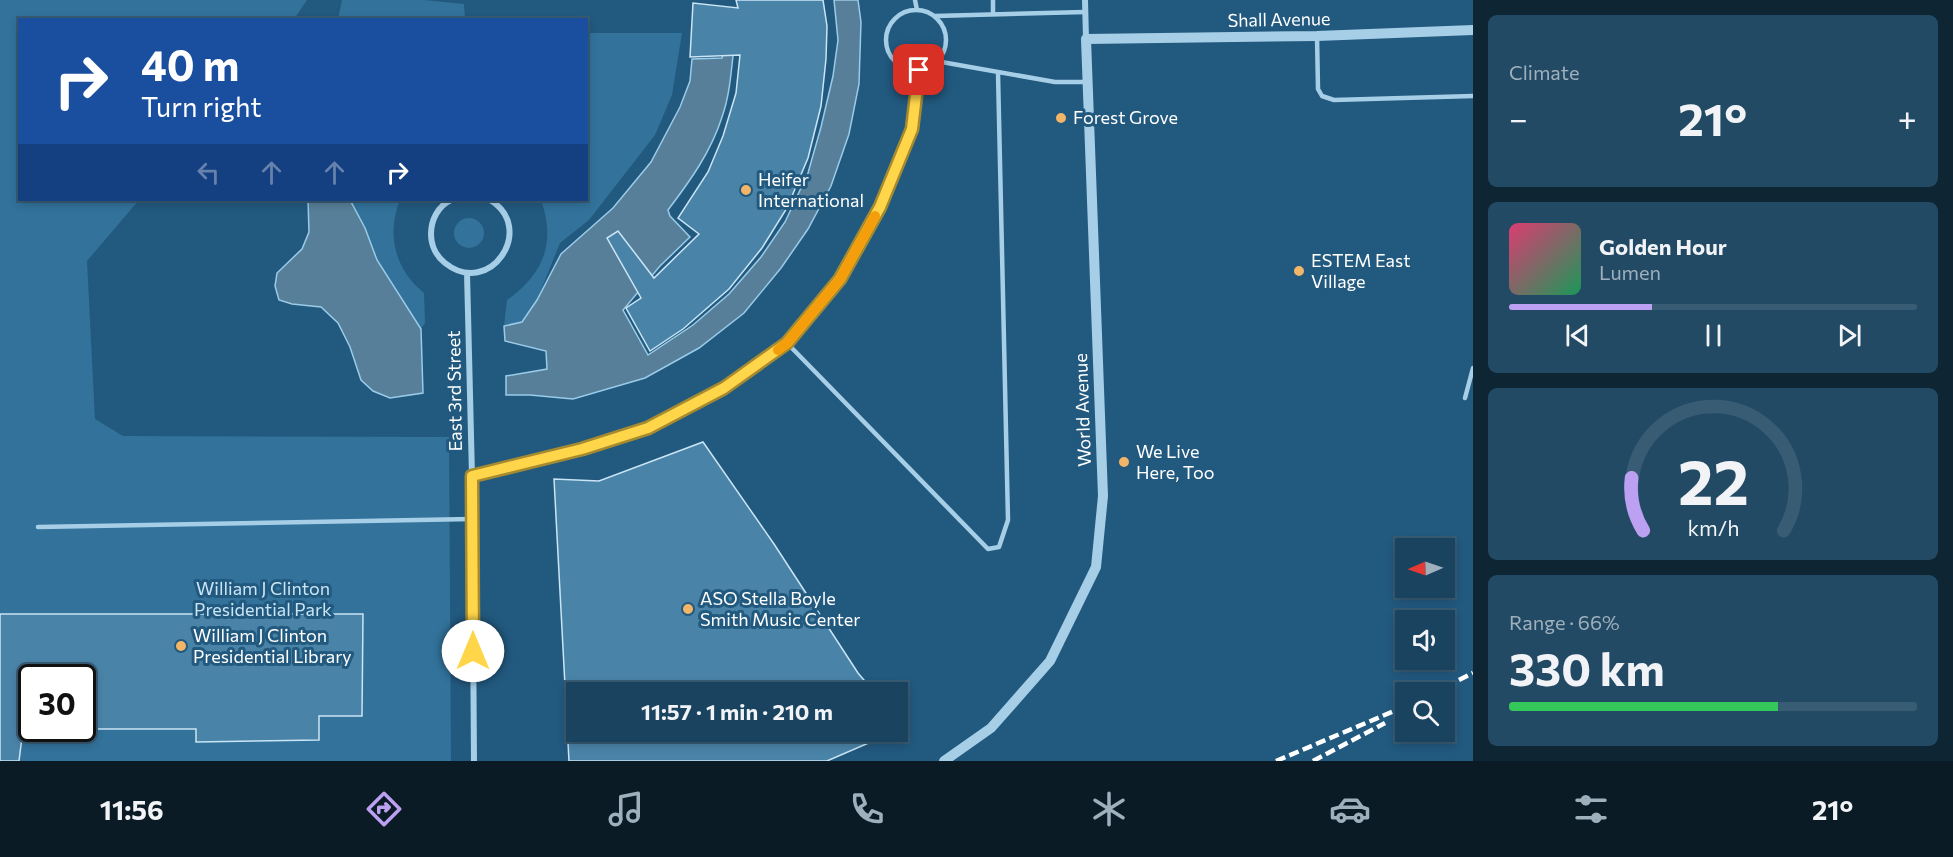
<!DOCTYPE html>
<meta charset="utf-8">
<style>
:root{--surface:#1a435f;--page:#234a65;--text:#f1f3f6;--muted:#9fb0bd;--line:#385c74;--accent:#bca0f2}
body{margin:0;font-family:Commissioner,sans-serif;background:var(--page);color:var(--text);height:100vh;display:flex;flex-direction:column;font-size:22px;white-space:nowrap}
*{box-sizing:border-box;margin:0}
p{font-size:20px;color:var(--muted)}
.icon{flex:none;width:33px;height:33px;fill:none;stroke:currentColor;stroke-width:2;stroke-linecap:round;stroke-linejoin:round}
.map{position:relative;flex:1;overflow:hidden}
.panel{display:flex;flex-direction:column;gap:15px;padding:15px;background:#0e2534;width:480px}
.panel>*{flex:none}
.banner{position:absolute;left:18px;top:18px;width:570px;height:183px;border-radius:0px;box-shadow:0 3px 9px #0003,0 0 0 2px var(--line);background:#1a4fa0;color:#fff;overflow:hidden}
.needle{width:39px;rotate:268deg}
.controls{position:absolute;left:1395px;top:538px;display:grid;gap:12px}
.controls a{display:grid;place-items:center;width:60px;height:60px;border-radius:0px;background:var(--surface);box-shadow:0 3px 9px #0003,0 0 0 2px var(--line);font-size:30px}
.speed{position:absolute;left:18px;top:664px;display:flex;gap:12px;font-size:30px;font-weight:700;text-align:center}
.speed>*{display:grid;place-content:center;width:78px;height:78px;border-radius:50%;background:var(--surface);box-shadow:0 3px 9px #0003,0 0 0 2px var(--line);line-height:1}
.speed .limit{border:3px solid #111;border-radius:9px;background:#fff;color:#111}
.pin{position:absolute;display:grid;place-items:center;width:51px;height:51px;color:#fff;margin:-26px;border-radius:12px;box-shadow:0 3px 9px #0006}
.me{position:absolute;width:66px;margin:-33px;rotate:0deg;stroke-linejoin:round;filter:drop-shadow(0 0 4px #0008)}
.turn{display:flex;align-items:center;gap:21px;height:126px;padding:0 24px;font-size:27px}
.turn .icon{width:78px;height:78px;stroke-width:2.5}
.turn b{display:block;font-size:42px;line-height:51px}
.lanes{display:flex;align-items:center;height:57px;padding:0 24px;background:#0003;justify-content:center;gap:30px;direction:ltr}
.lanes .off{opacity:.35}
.big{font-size:45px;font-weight:700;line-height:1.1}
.panel .card{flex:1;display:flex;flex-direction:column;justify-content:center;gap:9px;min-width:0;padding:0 21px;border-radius:9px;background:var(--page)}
.panel .dial{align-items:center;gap:0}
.dial svg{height:156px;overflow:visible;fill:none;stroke:var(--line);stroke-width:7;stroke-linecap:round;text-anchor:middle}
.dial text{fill:var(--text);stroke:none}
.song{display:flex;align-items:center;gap:18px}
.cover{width:72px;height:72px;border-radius:9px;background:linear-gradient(135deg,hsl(340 70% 55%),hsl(150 70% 35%))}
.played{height:6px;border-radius:3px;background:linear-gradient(90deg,var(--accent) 35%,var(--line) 35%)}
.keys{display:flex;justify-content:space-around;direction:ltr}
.heat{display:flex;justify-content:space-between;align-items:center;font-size:33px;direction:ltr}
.charge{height:9px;border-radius:4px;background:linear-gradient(90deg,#34c759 66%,var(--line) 0)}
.trip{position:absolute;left:566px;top:682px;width:342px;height:60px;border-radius:0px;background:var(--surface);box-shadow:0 3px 9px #0003,0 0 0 2px var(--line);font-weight:700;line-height:60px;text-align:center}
.tabs{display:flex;height:96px;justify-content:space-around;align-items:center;background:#0a1b26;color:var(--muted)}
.tabs .icon{width:42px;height:42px}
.tabs .current{color:var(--accent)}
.tabs b{font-size:27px;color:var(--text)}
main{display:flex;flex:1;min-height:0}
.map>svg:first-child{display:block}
</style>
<main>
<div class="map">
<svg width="1473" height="761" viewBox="0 0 1473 761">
<rect width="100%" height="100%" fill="#22597f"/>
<path fill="#32729b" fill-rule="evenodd" d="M0,0h307l-13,19 -274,1v180h119l-52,61 8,158 28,17 326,1 2,324h-451zM32,678h50v51h-50z
M342,0h82l40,4 1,15h-127z
M587,33h95l-10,62 -17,40 -66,85 -29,23 -23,57 -15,22 -18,4 3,-26c37,-26 49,-58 34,-100h45z
M350,200h50c-14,34 -5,70 24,93l1,30 -4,6 -44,-69 -12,-32z
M454 233a15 15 0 1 1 30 0a15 15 0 1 1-30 0Z"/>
<path fill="#577f99" stroke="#9acbe8" stroke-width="1.5" d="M834,0h24l3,22 -2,62 -10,50 -18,52 -23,43 -27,39 -37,45 -45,35 -54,30 -72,21 -43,-4h-24v-19l41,-7 -1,-18 -41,-10 -1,-15 18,-4 15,-22 24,-46 52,-46 38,-46 29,-55 10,-26 2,-22 30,-1 2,-11 10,1c-3,23 -4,47 -12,69 -11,35 -32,64 -54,93l2,6 20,21 -30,29 -37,44 25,45 45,-30 36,-31 32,-37 24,-35 23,-49 13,-46 12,-51 5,-36z
M308,200h42l15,28 12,32 44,69 2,64 -33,5 -17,-7 -12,-11 -11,-33 -12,-24 -17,-16 -29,-3 -13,-4 -4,-14 2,-13 25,-24 7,-17z"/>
<path fill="#4a83a8" stroke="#cae5f5" stroke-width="1.5" d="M736,0h87l4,26 -1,33 -5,47 -13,52 -21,50 -25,40 -33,41 -46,40 -33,22 -24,-43 15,-10 -34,-60 11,-7 36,47 45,-44 -21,-16 30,-46 15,-36 13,-43 4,-38 -50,2 3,-54 45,5z
M703,442l71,102 84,129 17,20h-299v39h318l-67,29h-258l-15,-282 45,2z
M0,614h363l-1,102h-43v24l-123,2v-13h-114v-51h-50v51h-9l-4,32h-19z"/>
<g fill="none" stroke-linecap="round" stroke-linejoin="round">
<path stroke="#a6cee7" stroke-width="4.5" d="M915,0l2,10
M993,0v14
M886 40a30 30 0 1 1 60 0a30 30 0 1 1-60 0Z
M935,16l150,-4
M1317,36l1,53 4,7 12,4 139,-4
M936,61l119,21h33
M787,343l201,206 11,-2 9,-27 -10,-447
M1465,398l8,-30
M472,476l110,-27 67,-21 75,-40 63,-45 53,-64 40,-72 32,-78 7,-59
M38,527l434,-8"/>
<path stroke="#a6cee7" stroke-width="6" d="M1085,0l1,39
M451,200c-13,6 -20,20 -20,34 0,11 5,22 14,29 45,36 92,-35 45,-63
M467,273l5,203 2,285"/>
<path stroke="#a6cee7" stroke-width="10" d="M944,761l47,-33 59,-67 46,-94 7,-71 -17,-457 231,-3 156,-6"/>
<path stroke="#fff" stroke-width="4.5" stroke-dasharray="10 4.5" stroke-linecap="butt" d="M1433,693l40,-20
M1276,761l130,-55
M1313,761l72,-38"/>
</g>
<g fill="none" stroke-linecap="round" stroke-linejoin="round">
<g stroke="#a68a30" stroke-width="15">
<path id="route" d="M473,651l-1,-175 110,-27 66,-21 76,-40 63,-45 53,-64 40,-72 32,-78 7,-59"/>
</g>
<use href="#route" stroke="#ffd54a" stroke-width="10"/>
<path stroke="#f59e0b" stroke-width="10" d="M778,350l9,-7 53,-64 35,-63"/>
</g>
<g fill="#f3b568" stroke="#22597f" stroke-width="2">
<circle cx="1061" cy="118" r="6"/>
<circle cx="746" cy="190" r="6"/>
<circle cx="1299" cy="271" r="6"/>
<circle cx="1124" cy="462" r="6"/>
<circle cx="688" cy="609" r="6"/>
<circle cx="181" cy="646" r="6"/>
</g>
<g text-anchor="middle" stroke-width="6" stroke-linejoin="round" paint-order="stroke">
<g font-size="18" fill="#fff" stroke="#22597f">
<text transform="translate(1279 20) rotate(-1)" y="6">Shall Avenue</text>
<text transform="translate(455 391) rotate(-91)" y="6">East 3rd Street</text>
<text transform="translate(1083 410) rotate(-92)" y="6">World Avenue</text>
</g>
<g font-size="18" fill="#fff" stroke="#22597f" text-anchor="start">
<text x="1073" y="124">Forest Grove</text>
<text x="758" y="186">Heifer<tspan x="758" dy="21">International</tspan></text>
<text x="1311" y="267">ESTEM East<tspan x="1311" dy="21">Village</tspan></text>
<text x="1136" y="458">We Live<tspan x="1136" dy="21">Here, Too</tspan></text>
<text x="700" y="605">ASO Stella Boyle<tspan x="700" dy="21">Smith Music Center</tspan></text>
<text x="193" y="642">William J Clinton<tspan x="193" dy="21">Presidential Library</tspan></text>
</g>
<g font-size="18" fill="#cae5f5" stroke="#22597f">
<text x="263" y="595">William J Clinton<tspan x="263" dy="21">Presidential Park</tspan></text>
</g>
</g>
</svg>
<div class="controls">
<a><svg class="needle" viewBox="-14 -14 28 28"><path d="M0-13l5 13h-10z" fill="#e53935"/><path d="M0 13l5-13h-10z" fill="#9fb0bd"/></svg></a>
<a><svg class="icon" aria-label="sound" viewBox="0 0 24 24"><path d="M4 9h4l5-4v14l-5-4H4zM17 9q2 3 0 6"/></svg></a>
<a><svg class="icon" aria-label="search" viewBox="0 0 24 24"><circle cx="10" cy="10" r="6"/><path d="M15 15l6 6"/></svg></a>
</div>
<div class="speed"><div class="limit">30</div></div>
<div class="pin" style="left:919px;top:70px;background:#d93025"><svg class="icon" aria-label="arrive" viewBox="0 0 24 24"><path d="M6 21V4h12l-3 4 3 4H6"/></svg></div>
<svg class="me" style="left:473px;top:651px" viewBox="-20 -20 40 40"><circle r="19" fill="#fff"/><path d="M0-13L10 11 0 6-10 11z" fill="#ffd54a"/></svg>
<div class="trip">11:57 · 1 min · 210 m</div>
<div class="banner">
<div class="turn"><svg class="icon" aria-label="right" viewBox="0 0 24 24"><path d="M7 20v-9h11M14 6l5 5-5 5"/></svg><div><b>40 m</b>Turn right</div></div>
<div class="lanes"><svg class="icon off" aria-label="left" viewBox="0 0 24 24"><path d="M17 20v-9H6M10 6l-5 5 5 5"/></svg><svg class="icon off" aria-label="ahead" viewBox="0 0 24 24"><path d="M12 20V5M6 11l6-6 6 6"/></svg><svg class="icon off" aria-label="ahead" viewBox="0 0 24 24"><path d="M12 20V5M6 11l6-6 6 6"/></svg><svg class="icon" aria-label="right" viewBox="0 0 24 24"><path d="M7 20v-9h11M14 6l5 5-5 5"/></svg></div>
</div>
</div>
<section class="panel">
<div class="card"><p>Climate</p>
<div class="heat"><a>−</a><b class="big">21°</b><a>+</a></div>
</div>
<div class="card">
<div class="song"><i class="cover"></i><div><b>Golden Hour</b><p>Lumen</p></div></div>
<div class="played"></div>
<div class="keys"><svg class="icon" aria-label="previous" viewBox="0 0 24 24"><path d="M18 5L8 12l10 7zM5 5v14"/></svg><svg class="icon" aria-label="pause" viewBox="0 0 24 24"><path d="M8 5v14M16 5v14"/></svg><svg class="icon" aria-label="next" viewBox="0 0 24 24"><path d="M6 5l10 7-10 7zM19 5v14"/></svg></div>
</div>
<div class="card dial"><svg viewBox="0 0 100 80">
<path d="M14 69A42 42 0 1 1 86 69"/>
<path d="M14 69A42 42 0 0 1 8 42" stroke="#bca0f2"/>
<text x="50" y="56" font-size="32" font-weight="700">22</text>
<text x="50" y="72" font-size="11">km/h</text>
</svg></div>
<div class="card"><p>Range · 66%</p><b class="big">330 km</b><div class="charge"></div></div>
</section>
</main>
<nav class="tabs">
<b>11:56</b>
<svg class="icon current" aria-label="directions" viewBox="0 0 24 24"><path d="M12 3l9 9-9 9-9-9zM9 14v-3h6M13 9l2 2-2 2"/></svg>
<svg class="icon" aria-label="music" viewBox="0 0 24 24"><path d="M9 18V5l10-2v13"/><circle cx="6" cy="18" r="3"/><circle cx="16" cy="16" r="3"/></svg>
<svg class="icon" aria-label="phone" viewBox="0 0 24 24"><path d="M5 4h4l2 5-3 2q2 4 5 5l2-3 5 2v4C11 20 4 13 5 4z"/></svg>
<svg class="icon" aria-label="climate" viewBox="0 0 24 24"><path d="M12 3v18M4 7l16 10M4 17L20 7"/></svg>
<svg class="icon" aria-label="car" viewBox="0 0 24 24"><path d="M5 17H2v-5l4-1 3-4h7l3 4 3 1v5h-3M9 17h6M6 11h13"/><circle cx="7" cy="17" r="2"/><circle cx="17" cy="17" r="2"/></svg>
<svg class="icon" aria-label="filters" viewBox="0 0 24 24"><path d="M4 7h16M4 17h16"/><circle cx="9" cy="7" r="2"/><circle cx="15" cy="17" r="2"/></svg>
<b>21°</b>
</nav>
